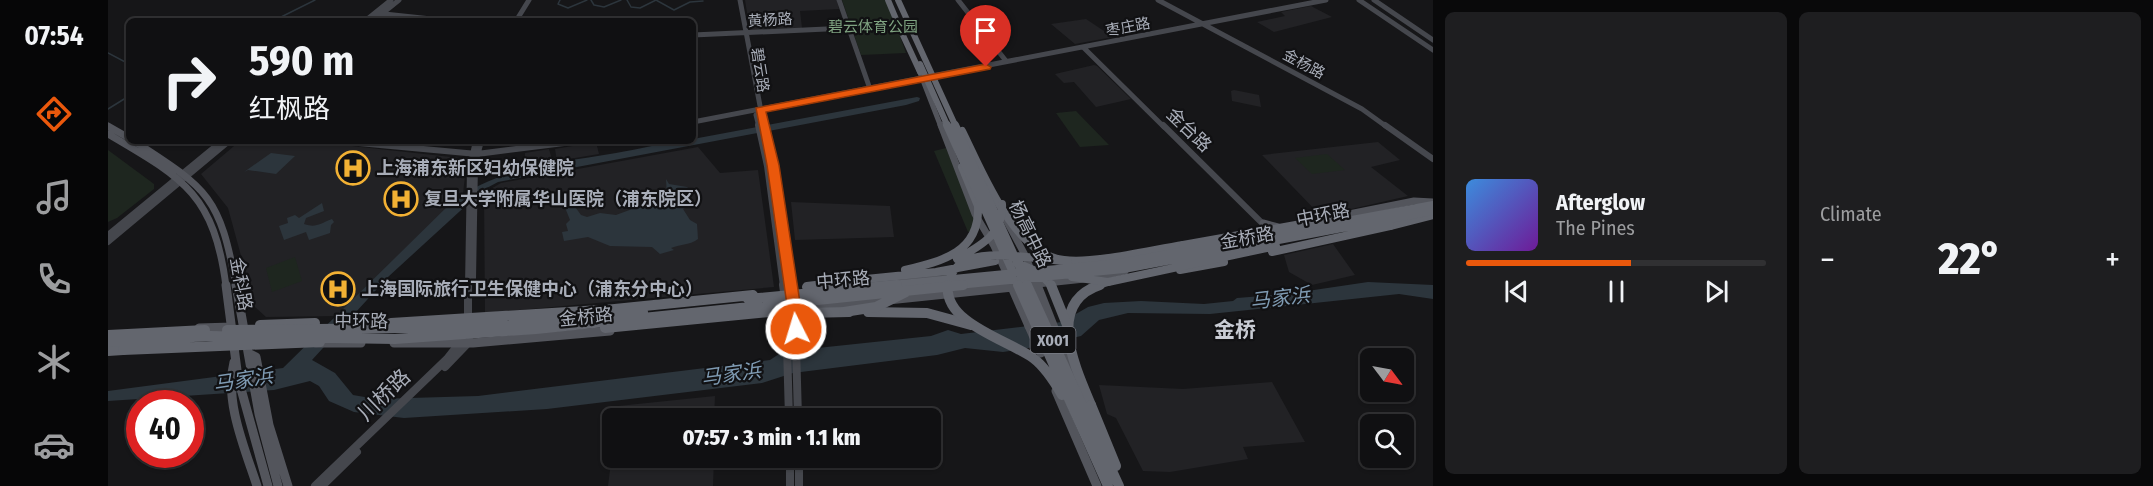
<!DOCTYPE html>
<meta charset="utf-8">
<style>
:root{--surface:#101012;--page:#1e1e20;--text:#f1f3f6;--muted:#9c9d9f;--line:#303032;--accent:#ea580c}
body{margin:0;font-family:"Fira Sans Condensed","Noto Sans SC",sans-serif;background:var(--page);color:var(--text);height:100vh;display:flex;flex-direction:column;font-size:22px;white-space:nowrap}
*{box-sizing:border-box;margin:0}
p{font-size:20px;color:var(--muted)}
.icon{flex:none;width:33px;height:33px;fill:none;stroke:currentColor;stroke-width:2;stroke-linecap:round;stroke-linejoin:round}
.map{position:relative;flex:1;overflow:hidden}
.side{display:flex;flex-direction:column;gap:12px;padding:12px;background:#09090a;width:720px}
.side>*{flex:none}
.banner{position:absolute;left:18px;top:18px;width:570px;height:126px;border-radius:9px;box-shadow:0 2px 4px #0004,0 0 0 2px var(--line);background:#101012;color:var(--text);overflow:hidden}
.needle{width:39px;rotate:122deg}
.fabs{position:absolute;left:1252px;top:348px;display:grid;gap:12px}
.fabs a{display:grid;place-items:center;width:54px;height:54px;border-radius:9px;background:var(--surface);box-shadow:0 2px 4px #0004,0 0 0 2px var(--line);font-size:30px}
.speed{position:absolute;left:18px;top:390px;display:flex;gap:12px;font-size:30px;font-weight:700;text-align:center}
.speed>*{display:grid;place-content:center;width:78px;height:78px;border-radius:50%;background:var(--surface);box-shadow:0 2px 4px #0004,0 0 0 2px var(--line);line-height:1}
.speed .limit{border:9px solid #d22;background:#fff;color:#111}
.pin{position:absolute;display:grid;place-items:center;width:51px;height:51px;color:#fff;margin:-62px -26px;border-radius:50% 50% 50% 0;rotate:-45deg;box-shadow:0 0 6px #0007}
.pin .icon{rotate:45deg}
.me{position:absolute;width:66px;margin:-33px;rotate:355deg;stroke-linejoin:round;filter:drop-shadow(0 0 4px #0008)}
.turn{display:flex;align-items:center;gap:21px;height:126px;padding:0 24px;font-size:27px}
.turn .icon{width:78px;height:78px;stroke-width:2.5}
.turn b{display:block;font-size:42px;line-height:51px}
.big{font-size:45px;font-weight:800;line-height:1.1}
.side .card{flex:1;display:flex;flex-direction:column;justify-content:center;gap:9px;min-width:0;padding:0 21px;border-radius:9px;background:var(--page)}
.song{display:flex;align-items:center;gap:18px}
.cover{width:72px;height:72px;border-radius:9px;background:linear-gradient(135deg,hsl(210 70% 55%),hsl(280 70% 35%))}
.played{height:6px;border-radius:3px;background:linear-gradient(90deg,var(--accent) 55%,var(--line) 55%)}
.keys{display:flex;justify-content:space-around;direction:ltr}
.heat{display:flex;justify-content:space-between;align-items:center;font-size:33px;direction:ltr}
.side .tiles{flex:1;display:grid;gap:12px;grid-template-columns:repeat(2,1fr)}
.trip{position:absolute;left:494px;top:408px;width:339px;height:60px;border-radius:9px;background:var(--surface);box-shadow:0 2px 4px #0004,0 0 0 2px var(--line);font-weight:800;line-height:60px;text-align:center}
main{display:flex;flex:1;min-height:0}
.menu{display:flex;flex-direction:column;width:108px;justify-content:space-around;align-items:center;background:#060607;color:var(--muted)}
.menu .icon{width:42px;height:42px}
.menu .active{color:var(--accent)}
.menu b{font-size:27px;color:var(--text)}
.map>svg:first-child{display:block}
</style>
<main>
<nav class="menu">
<b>07:54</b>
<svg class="icon active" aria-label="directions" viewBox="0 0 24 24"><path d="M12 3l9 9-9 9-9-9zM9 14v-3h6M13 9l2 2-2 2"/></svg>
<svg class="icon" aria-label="music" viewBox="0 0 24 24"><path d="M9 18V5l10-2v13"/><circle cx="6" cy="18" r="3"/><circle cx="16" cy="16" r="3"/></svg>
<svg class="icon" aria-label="phone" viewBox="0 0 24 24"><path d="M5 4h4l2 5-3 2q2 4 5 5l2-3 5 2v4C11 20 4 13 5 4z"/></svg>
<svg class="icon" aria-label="climate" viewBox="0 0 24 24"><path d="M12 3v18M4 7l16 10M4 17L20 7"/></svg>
<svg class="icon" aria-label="car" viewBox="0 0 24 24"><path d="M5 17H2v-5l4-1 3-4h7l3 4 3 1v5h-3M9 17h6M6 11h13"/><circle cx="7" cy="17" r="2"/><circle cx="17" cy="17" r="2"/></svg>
</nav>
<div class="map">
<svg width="1325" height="486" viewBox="0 0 1325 486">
<rect width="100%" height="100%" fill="#161618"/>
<path fill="#222225" d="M637,0h92l2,9 -39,2 2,17 -52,3z
M1203,6l21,11 -58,15 -17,-10 28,-6 -4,-4z
M978,19l27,18 -38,7 -24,-20z
M986,65l3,1 34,33 -35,8 -22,-25 -10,1 -9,-9z
M1126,90l25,5 2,12 -29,-6 -1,-10z
M132,141h67l153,17 6,9 -3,27 -125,122 -72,1 -11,-10 -27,-99 -27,-34z
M488,142l3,12 -42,7 -2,-12z
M1270,142l22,18 -29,7 37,29 -87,20 -59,-61z
M590,147l22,26 38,-3 16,117 -289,26 -1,-120 17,-10z
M441,149l4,14 -28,6v-16z
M683,202l99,4 4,31 -99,3z
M1225,244l22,31 -43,10 -23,-13 -5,-17z
M1164,382l33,60 -62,5 5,12 -78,13 -27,-1 -27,-53 -9,-4 -8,-29 84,4z
M607,396l-1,22h-98l2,-12z
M504,454v4h102l-1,28h-105z"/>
<path fill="#1e261f" d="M734,0h45l19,53 -45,2z
M968,111l33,34 -29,2 -24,-34z
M838,148l34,81 -12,3 -34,-81z
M0,150l46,34v5l-37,29 -9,4z
M1219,154l18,16 -33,4 -17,-16z
M187,257l7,24 -30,11 -6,-24z"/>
<path fill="#2c353c" d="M809,97l3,1 -1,3 -13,4 -408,77 -15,8 -95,87 -76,83 23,13 18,22 23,4 102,-3 292,-36 9,-6 29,-5 123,-13 17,-6 13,4 101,-12 26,-15 16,-4 37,-2 63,3 29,-3 4,-3 50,-4 81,-12 65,3v14l-34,-5 -189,20 -82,-1 -29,7 -18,16 -57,13 -21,3 -38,-4 -28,7 -144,18 -31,10 -215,26 -143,9 -50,-6 -25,-11 -10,-15 -9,-5 -36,9 -166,11v-10l175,-23 170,-167c49,-35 106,-38 163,-48 25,-4 51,-12 77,-12v-2z
M163,153l24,3 -19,18 -28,-4 -4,2z
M558,179l3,5 18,3 5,5 -2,13 -7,4 7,11 7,4 1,15c-8,6 -17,5 -27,9l3,2 -14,4 -8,-7 -42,-1 -22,-9 -24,4 -2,-9 6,-1 -2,-7 4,-4 -6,-15 9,-1 8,11 6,2 13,-4 16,2 27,-10 13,-1 11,-6z
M214,203l2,8 -18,7 -2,6c12,4 15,0 28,-5l2,3 -3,3 -1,8 -21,7 -3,-8 -22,8 -5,-14 9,-3 -1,-5 8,-3 4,3z"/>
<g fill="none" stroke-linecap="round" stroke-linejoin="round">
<path stroke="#2c353c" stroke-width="1.5" d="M452,0l-2,4 10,4 19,-8
M483,0l3,5 10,2 17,-7
M519,0l4,7 9,1 16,-8
M548,0l18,10 16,-8 13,-1
M165,21l42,-21
M0,53l21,11
M0,109l21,-13"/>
<path stroke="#45474d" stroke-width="5" d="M632,0l24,127
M731,0l31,89
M850,0l48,61
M1050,0l204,109 25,18
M1251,0l74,50
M1266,0l59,40
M267,13l75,8
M257,21l26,-21
M265,21l26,-21
M408,21l13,-21
M585,35l155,-7
M976,48l80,79
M648,115l3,12
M585,122l633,-122"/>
<path stroke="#45474d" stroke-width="6" d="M650,125l9,41 16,120
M656,125l28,161
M1055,125l103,102
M1277,125l48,34
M229,141l140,13 103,-13
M0,235l114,-94
M0,242l121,-101
M365,279l2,-116 6,-22
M360,286l2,-118 6,-27"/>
<path stroke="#45474d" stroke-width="8" d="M675,285l2,14
M684,285l2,13
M687,309l3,109
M678,310l3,108
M360,321v-36
M337,367l25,-26
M682,458v28
M691,458v28
M207,486l132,-127 15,-19
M214,486l35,-34"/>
<path stroke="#53555c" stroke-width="5" d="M809,65l24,62"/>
<path stroke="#53555c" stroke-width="7" d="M833,125l34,89 19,32 18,40
M0,126l21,12
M0,134c75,44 106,60 118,152
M26,141c74,48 86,55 102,145
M896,216l22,41 11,29
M1216,219l90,-18 19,1
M1155,223l15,4
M751,284l71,-8 19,2
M910,286l76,-8 31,-7"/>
<path stroke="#53555c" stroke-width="9" d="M118,285l12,93 30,108
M128,285l23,129 19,72
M903,285l18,41
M929,285l36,91
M684,310l240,-25
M91,328l33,-1
M208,343h45
M286,343h79l137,-12
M142,354l6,3 13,68 19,61
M126,362c-10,39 11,87 23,124
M948,391l41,95"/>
<path stroke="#63666e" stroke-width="6" d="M780,0l13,31"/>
<path stroke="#63666e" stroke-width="8" d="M854,131c20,40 52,124 102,129 30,4 87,-10 119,-15
M854,167l16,39
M1282,226l43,-11
M1072,270l44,-8
M706,286l42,-6
M987,286l13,-4"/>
<path stroke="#63666e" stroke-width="10" d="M699,287l17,-2
M760,312l59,1 44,12
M698,313l43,-1
M152,325l55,-2
M0,351l15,-1
M983,405c-16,-38 -46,-102 9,-120"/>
<path stroke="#53555c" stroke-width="9" d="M921,326l12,27"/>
<path stroke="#63666e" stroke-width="6" d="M790,0l58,127
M793,31l19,41
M812,64l28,63"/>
<path stroke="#63666e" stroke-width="8" d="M839,125l72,161
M847,125l73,161
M1075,245l146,-26
M1164,252l118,-26
M849,259c23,-13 47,-25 45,-55
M909,263l21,9 14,14
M797,270c38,-9 75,-18 73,-64
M964,277l36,5 168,-36
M748,280l80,-8 59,-11
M773,286l238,-23 314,-58
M839,286l177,-17 309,-58
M840,286c6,-49 87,-25 120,-25"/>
<path stroke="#63666e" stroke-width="10" d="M840,285c-5,38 60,55 85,73 12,9 21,23 29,37
M910,285l90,201
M919,285l92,201
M943,285l16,40
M640,299l149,-14
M487,311l158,-16
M736,312l32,-5 30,-15
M283,323l209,-13
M497,328l164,-16 37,1
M119,330l259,-3 157,-15
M0,335l97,-5
M0,342l102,-6 185,3 141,-10 427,-44
M15,350l197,-8
M983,405l25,61"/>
</g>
<path fill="#ea580c" stroke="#983908" stroke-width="1.5" d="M878,64l5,3 -1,2 -224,43 13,53 25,164 -2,4h-11l-24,-168 -11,-57z"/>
<defs>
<g id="hospital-ring" transform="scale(1.725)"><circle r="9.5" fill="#111113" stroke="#f2b134" stroke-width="1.5"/><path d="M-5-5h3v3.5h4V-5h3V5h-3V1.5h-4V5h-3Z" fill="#f2b134"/></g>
</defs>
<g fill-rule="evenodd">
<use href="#hospital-ring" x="245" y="168"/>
<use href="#hospital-ring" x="293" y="199"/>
<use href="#hospital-ring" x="230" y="289"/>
</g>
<g text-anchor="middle" stroke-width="4.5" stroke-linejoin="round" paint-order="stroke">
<g font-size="15" fill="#a8adb8" stroke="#111113">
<text transform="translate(662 20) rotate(-3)" y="5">黄杨路</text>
<text transform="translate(1020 27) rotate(-11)" y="5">枣庄路</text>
<text transform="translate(1196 64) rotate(28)" y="5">金杨路</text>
<text transform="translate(652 70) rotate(81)" y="5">碧云路</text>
</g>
<g font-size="15" fill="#7fa381" stroke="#111113">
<text x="765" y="32">碧云体育公园</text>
</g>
<rect fill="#111113" stroke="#7b7e86" stroke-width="1.5" x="922.5" y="327" width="45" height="26" rx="4.5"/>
<g font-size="16" font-weight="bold" fill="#a8adb8">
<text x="945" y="346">X001</text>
</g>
<g font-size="18" fill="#a8adb8" stroke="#111113">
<text transform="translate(1081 130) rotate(44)" y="6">金台路</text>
<text transform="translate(1215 215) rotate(-11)" y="6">中环路</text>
<text transform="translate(922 234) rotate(64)" y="6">杨高中路</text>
<text transform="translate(1139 238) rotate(-10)" y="6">金桥路</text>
<text transform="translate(735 280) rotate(-5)" y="6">中环路</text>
<text transform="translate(133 284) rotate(80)" y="6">金科路</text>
<text transform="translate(478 317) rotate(-6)" y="6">金桥路</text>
<text transform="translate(253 321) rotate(1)" y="6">中环路</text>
</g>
<g font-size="18" font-weight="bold" fill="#a8adb8" stroke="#111113" text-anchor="start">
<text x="268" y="174">上海浦东新区妇幼保健院</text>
<text x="316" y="205">复旦大学附属华山医院（浦东院区）</text>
<text x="253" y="295">上海国际旅行卫生保健中心（浦东分中心）</text>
</g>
<g font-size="20" font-style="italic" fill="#7f9bb3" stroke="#111113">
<text transform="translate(1172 298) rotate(-7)" y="7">马家浜</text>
<text transform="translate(623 374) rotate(-8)" y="7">马家浜</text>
<text transform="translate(135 380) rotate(-9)" y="7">马家浜</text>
</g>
<g font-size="21" font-weight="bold" fill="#c9ccd4" stroke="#111113">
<text x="1127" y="337">金桥</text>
</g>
<g font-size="21" fill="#a8adb8" stroke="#111113">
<text transform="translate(276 395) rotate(-44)" y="7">川桥路</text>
</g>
</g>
</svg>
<div class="fabs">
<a><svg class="needle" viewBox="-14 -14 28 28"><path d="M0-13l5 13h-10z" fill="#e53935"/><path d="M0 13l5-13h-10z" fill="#9c9d9f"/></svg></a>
<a><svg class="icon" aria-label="search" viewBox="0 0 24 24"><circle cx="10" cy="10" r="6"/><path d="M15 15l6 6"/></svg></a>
</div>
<div class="speed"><div class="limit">40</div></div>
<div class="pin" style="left:878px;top:67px;background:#d93025"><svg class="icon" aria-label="arrive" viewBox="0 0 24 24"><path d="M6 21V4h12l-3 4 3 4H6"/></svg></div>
<svg class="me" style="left:688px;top:329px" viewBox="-20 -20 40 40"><circle r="17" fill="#ea580c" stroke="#fff" stroke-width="3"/><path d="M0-11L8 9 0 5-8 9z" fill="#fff"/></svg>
<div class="trip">07:57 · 3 min · 1.1 km</div>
<div class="banner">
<div class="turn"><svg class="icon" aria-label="right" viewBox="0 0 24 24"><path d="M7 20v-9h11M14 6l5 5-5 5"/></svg><div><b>590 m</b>红枫路</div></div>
</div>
</div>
<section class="side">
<div class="tiles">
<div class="card">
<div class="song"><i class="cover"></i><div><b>Afterglow</b><p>The Pines</p></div></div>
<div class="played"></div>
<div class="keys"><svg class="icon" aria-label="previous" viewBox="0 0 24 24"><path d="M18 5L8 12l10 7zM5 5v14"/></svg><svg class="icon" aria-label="pause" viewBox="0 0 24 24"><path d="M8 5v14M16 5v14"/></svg><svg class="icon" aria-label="next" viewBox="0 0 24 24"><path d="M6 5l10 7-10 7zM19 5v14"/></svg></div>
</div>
<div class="card"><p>Climate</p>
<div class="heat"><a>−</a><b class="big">22°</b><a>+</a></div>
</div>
</div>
</section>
</main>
